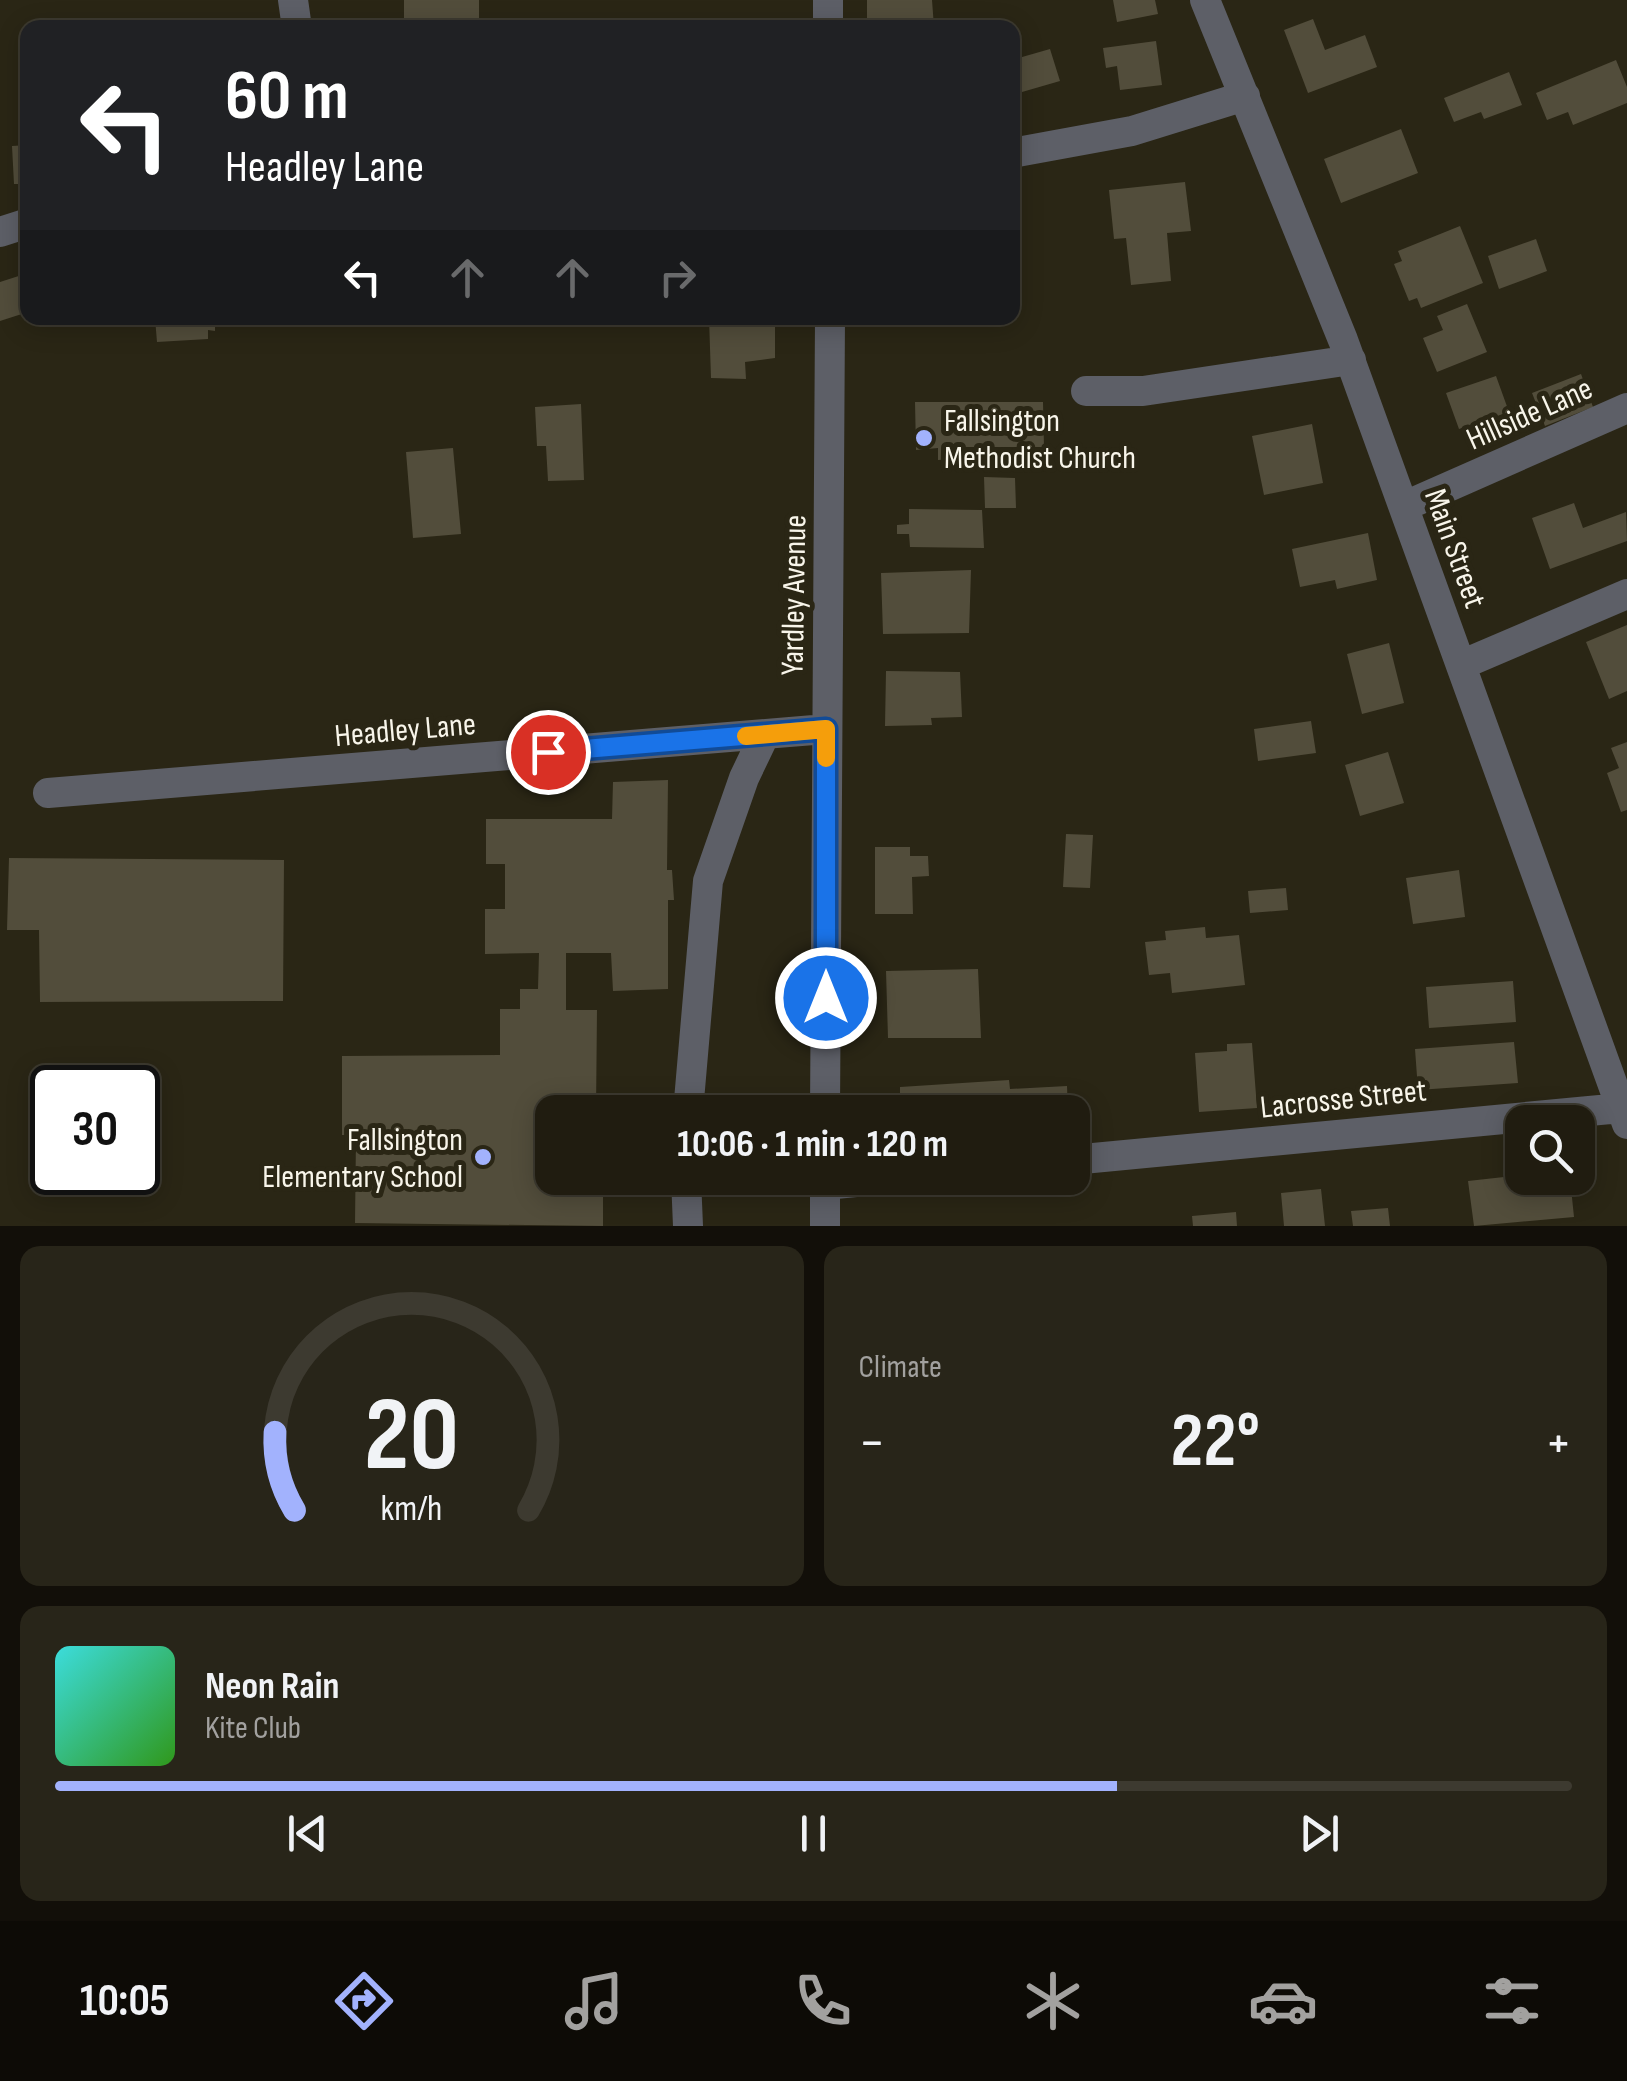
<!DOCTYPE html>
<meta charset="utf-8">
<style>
:root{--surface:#201c10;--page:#282519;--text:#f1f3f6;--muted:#a2a19f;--line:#3d3a30;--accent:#a2b2fd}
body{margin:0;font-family:"Sofia Sans Condensed",sans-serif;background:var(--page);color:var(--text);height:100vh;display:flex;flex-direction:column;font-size:38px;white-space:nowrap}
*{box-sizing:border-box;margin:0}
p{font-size:32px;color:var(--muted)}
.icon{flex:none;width:55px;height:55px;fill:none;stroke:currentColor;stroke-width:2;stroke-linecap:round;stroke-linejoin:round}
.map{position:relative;height:1226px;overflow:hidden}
.drawer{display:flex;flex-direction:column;gap:20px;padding:20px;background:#120f09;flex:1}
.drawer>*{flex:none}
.guide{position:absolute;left:20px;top:20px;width:1000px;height:305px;border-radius:20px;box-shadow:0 5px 25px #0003,0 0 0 2px var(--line);background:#202124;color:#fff;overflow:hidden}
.tools{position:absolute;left:1505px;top:1105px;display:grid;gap:20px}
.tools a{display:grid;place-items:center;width:90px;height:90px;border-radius:20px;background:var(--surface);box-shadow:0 5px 25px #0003,0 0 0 2px var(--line);font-size:50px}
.speed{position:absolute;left:30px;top:1065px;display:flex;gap:20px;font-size:50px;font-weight:700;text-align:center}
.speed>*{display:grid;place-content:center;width:130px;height:130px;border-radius:50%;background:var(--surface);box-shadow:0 5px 25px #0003,0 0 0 2px var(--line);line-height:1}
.speed .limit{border:5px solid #111;border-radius:15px;background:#fff;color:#111}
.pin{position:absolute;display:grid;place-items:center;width:85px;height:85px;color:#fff;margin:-42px;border:5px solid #fff;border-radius:50%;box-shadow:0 2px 10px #0007}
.me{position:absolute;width:110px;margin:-55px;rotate:0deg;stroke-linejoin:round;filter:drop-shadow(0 0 8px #0008)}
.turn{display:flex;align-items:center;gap:35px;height:210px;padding:0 40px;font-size:45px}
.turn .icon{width:130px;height:130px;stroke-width:2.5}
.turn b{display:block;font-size:70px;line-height:85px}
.lanes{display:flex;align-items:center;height:95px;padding:0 40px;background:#0003;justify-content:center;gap:50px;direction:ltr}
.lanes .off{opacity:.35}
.big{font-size:75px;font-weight:700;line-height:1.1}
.drawer .card{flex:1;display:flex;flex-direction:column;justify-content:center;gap:15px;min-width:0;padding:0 35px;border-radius:20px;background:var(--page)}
.drawer .dial{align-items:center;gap:0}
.dial svg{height:260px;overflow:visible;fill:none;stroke:var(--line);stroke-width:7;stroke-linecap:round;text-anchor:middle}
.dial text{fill:var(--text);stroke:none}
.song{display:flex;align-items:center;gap:30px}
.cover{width:120px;height:120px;border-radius:15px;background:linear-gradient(135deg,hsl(180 70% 55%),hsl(110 70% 35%))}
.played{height:10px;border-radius:5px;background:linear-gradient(90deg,var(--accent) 70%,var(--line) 70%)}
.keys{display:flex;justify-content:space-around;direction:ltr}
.heat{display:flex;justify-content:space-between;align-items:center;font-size:55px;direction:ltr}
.drawer .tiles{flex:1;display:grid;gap:20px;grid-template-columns:1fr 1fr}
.card:last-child{grid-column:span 2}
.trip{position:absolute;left:535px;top:1095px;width:555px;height:100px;border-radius:20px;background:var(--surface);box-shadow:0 5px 25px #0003,0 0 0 2px var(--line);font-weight:700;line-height:100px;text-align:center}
.dock{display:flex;height:160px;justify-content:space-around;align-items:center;background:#0d0b06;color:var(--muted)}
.dock .icon{width:70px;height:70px}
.dock .current{color:var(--accent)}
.dock b{font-size:45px;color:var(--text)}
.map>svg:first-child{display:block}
</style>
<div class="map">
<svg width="1627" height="1226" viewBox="0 0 1627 1226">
<rect width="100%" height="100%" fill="#2a2615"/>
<path fill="#524d3b" d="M404,0h75v28h-75z
M867,0h65l2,27 -67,1z
M1113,0h42l3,14 -41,8z
M1313,19l12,31 40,-15 12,32 -69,26 -24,-63z
M1156,41l6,44 -42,5 -3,-24 -11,2 -3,-20z
M1050,49l10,32 -48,14v-35z
M1616,60l11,27v16l-54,22 -5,-13 -21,8 -11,-27z
M1509,72l13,33 -38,14 -3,-7 -27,10 -10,-24z
M1401,129l17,44 -77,30 -17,-44z
M28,145v39h-14l-2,-38z
M1185,182l6,49 -24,2 4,48 -40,4 -5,-47 -12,1 -5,-49z
M1460,226l23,57 -62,25 -4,-10 -8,3 -15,-37 8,-3 -4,-10z
M1536,239l11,32 -48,18 -11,-33z
M28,273v39l-28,9v-39z
M1467,304l20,48 -50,20 -14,-34 20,-8 -6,-14z
M155,318h60v13l-7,-1v9l-51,3z
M709,318h66v40l-30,4 1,17 -35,-1z
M1581,374l12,33 -48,19 -13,-33z
M1496,376l13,36 -50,17 -13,-36z
M915,402h128l1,45h-87v12l-19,1v-12l-22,2z
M581,404l3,76 -36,1 -2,-35h-9l-2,-39z
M1312,424l11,59 -59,12 -12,-59z
M453,448l8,86 -48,4 -7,-86z
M984,477l31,1 1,30h-31z
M1574,503l9,25 43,-16 1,29 -77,28 -18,-51z
M909,509l73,1 2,38 -74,-1 -1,-13h-12v-9l12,-1z
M1368,533l9,47 -40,9 -2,-9 -35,7 -8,-38z
M971,570l-2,63 -86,1 -2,-61z
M1627,625v66l-18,8 -23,-57z
M1389,643l15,60 -42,11 -15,-60z
M886,671l74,1 2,45 -31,1 1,7 -47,1z
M1311,721l5,32 -58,8 -4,-32z
M1627,742v68l-6,2 -14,-39 12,-5 -8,-20z
M1388,752l16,51 -44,13 -15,-51z
M668,780l-1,90h5l2,30h-6v89l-55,2 -2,-38h-45v57h31l-1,102h-44v66h68v17l-17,-1v32l-248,-3 1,-88h-14v-79l158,-1v-46h20v-20h18l1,-36 -54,1v-45h20v-45h-19v-45h126l1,-37z
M1066,834l27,1 -3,53 -27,-1z
M875,847h35v9h18l1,20 -17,1 1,37h-38z
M9,858l275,2 -1,141 -243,1 -1,-72h-32z
M1459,870l6,47 -52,7 -7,-46z
M1286,888l2,22 -38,3 -2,-22z
M1205,927l1,11 33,-3 6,50 -73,8 -2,-20 -21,2 -4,-33 21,-2 -1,-9z
M978,969l3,69h-93l-2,-67z
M1513,981l3,41 -87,6 -3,-41z
M1514,1042l4,41 -100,7 -3,-41z
M1252,1043l5,65 -58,4 -4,-59 32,-2v-7z
M1009,1080l1,9 57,-3 1,26h-179l-1,-13 12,-1v-11z
M1522,1175l48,3 4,39 -100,9 -6,-45z
M1321,1189l4,37h-41l-3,-33z
M1388,1208l2,18h-37l-2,-15z
M1236,1212l1,14h-44l-1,-10z"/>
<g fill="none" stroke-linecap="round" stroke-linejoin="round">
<path stroke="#5d5f67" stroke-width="30" d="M293,0l4,28
M828,0v28
M1205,0l138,340 284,784
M1012,153l120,-22 113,-35
M0,232l28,-9
M1086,391h57l208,-31
M1405,506l222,-98
M1461,665l166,-71
M48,793l778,-64
M688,1112l20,-231 36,-103 21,-44
M825,1112l5,-794
M1072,1160l549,-52
M686,1178l2,48
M825,1185l72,-7
M825,1226v-48"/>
</g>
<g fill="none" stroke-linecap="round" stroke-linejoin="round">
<g stroke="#114b97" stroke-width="25">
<path id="route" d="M548,752l278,-23v269"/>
</g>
<use href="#route" stroke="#1a73e8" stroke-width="18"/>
<path stroke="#f59e0b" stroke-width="18" d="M746,736l80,-7v29"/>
</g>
<g fill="#a2b2fd" stroke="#2a2615" stroke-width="4">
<circle cx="924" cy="438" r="10"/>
<circle cx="483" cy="1157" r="10"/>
</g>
<g text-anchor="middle" stroke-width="10" stroke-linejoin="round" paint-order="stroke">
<g font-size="32" fill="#f8f5ea" stroke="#2a2615">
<text transform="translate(1529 413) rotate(-24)" y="11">Hillside Lane</text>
<text transform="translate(1456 548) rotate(70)" y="11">Main Street</text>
<text transform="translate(793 595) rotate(-89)" y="11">Yardley Avenue</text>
<text transform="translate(405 729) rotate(-5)" y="11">Headley Lane</text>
<text transform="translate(1343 1098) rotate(-6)" y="11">Lacrosse Street</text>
</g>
<g font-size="32" fill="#f8f5ea" stroke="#2a2615" text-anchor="start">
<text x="944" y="431">Fallsington<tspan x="944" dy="37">Methodist Church</tspan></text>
<text x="463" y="1150" text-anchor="end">Fallsington<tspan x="463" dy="37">Elementary School</tspan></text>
</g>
</g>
</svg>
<div class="tools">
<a><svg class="icon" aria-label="search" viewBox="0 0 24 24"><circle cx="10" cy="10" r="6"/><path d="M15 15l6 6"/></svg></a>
</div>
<div class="speed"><div class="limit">30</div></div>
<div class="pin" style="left:548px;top:752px;background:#d93025"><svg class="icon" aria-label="arrive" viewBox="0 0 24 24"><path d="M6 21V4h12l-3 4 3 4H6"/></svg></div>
<svg class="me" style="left:826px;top:998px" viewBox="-20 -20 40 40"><circle r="17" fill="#1a73e8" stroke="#fff" stroke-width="3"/><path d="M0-11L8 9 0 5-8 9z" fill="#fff"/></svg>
<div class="trip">10:06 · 1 min · 120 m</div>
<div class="guide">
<div class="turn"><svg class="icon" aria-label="left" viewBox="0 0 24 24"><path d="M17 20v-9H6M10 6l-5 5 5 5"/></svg><div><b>60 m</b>Headley Lane</div></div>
<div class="lanes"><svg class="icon" aria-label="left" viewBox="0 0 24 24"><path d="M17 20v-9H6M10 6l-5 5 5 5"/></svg><svg class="icon off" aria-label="ahead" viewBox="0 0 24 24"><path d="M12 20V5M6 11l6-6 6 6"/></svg><svg class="icon off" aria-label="ahead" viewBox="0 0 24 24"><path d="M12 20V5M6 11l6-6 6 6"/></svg><svg class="icon off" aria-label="right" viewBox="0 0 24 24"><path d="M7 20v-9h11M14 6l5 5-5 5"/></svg></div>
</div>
</div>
<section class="drawer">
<div class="tiles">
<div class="card dial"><svg viewBox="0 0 100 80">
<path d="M14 69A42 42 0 1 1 86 69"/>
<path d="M14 69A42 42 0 0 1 8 45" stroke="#a2b2fd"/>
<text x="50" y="56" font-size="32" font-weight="700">20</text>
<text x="50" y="72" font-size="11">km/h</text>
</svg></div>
<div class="card"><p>Climate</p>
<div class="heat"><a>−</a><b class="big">22°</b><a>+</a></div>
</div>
<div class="card">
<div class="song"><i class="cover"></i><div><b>Neon Rain</b><p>Kite Club</p></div></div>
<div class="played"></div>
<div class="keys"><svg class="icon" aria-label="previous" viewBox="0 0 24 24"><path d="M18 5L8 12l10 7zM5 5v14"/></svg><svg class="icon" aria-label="pause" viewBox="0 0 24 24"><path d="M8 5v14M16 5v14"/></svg><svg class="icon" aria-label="next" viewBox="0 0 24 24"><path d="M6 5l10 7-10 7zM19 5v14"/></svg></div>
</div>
</div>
</section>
<nav class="dock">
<b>10:05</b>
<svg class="icon current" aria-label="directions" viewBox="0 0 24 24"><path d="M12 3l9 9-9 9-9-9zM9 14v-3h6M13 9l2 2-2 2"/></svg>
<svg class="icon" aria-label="music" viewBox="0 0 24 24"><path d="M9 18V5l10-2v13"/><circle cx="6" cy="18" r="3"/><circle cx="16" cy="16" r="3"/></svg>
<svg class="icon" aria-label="phone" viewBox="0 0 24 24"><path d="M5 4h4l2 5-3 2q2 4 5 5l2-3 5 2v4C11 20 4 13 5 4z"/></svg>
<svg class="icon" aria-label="climate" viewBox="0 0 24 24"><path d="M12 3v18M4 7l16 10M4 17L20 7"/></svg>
<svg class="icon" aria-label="car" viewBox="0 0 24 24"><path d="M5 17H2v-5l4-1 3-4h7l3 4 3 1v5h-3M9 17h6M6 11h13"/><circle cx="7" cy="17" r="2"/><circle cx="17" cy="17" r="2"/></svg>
<svg class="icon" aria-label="filters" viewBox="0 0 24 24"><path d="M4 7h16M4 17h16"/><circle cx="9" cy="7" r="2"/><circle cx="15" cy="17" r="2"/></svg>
</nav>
